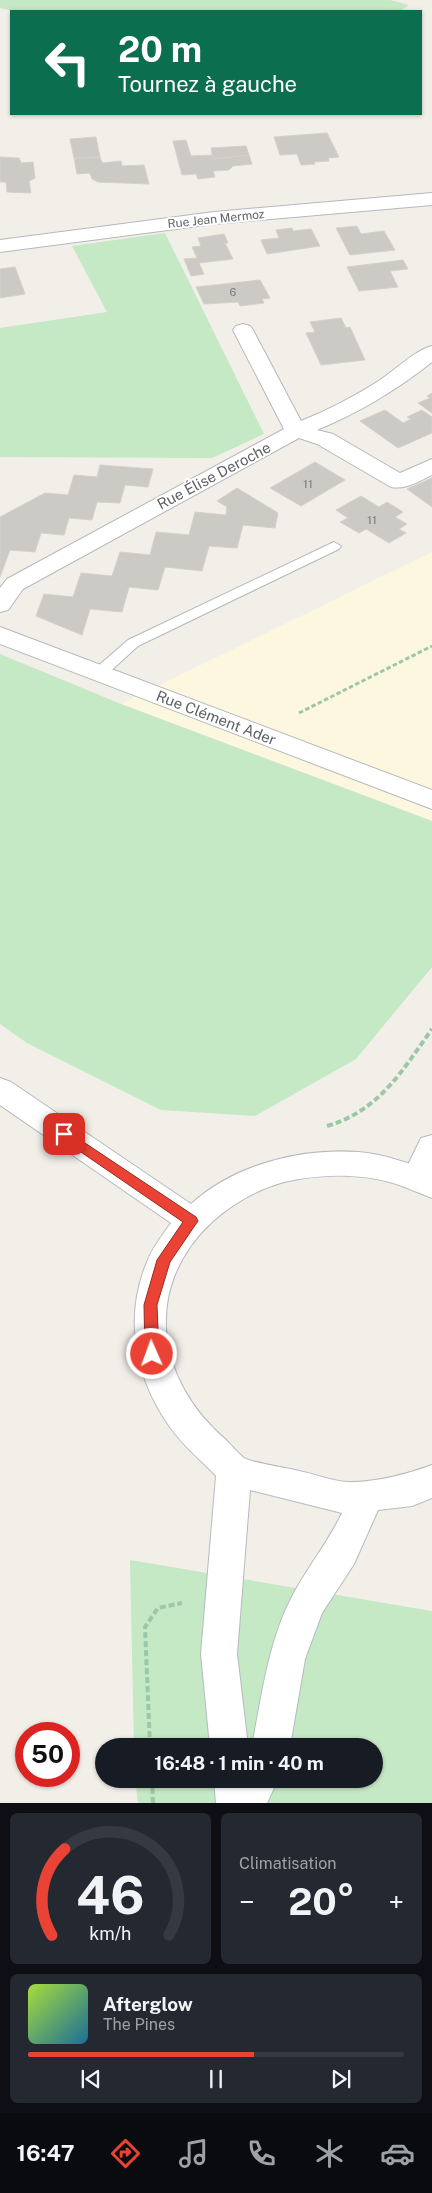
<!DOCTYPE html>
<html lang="fr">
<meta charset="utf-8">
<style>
:root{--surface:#171b24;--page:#242831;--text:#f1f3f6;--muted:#9ea1a6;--line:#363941;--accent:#ea4335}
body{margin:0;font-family:"Public Sans",sans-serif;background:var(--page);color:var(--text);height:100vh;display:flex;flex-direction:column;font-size:19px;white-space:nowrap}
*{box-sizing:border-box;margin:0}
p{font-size:16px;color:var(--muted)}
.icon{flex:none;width:28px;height:28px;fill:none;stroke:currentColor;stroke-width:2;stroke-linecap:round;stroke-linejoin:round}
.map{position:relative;height:1803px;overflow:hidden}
.details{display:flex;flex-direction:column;gap:10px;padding:10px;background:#0d0f14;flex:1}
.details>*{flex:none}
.guide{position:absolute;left:10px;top:10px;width:412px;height:105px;border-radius:0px;box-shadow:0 1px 4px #0004;background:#0b6e4f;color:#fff;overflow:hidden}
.speed{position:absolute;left:15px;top:1722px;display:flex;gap:10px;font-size:25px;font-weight:700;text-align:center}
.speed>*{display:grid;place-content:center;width:65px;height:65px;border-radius:50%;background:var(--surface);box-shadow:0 1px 4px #0004;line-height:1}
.speed .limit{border:8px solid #d22;background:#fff;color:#111}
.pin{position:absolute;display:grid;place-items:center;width:42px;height:42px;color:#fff;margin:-21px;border-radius:10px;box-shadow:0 2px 8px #0006}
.me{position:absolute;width:55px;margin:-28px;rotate:358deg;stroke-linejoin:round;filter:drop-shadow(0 0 4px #0008)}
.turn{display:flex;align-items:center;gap:18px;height:105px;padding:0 25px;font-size:22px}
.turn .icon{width:65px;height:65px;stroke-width:2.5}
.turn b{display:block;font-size:35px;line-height:42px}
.big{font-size:38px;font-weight:700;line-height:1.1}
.details .widget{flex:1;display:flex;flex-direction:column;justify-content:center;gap:8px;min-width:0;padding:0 18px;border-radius:8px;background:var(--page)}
.details .dial{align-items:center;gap:0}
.dial svg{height:130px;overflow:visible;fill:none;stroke:var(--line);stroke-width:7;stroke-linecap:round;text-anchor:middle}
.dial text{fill:var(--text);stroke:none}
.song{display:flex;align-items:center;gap:15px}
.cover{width:60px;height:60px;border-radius:8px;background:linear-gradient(135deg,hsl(80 70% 55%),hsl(200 70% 35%))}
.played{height:5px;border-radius:2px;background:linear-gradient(90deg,var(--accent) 60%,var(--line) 60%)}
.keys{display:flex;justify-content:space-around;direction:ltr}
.heat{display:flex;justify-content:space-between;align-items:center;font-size:28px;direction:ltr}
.details .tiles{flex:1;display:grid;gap:10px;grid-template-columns:1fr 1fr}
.widget:last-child{grid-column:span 2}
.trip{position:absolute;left:95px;top:1738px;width:288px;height:50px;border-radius:25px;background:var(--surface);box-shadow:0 1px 4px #0004;font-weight:700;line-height:50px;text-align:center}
.dock{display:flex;height:80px;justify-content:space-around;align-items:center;background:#090b0e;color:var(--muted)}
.dock .icon{width:35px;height:35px}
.dock .on{color:var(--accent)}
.dock b{font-size:22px;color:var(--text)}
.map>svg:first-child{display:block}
</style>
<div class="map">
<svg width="432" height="1803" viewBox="0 0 432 1803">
<rect width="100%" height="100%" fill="#f1efe8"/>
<path fill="#fef7e0" d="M432,552v269l-311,-117z"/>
<path fill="#c5e8c5" d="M0,0h390l19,5 -9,6h-387l-13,-3z
M165,233l99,201 -52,24 -212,-1v-129l107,-16 -35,-66z
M0,654l121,50 311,117v146l-76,92 -101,57 -94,-6 -134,-67 -27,-19z
M130,1560l302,51v192h-294l-3,-24h239v-33h-240z"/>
<path fill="#cccac5" stroke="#d6d1c6" d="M327,133l12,24 -11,1 1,3 -15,1 1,2 -14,1 -4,-11 -17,1 -6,-18z
M96,137l4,20 -26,1 -4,-19z
M186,140l5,16 22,-1v4l36,-4 3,9 -19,2 -4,4 -16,1 2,6 -17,2 -2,-5 -14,1 -9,-34z
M246,146l3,9 -36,4 -2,-11z
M0,157l19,1 2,5 12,-1 2,16 -6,3 2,12 -24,-1 -1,-10h-6z
M100,157l2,6 19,-2 1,5 22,-1 5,19 -51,-2 -6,-3 -2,-6 -13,1 -3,-16z
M357,226l4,8 23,-3 11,19 -45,5 -14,-27z
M292,228l1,3 18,-2 9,17 -53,8 -6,-14 18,-2 -3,-8z
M224,234l4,9h-3l8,16 -34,4 5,11 -13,2 -7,-17 13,-1 -5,-11 9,-1 -3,-8z
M403,260l5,9 -18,2 8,16 -39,4 -12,-24z
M15,267l10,27 -25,4v-29z
M260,280l10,18 -8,1 2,4 -24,3 -2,-4 -34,2 -8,-17z
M341,318l5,10 4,-1 15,33 -44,5 -15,-32 9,-1 -5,-10z
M432,393v20l-14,-10 12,-5 -3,-2z
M385,410l18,13 8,-4 -4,-2 15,-7 10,7v16l-34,15 -38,-27z
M315,462l30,18 -44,26 -31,-18z
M100,465l53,4 -5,18 -23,-2 -5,18 -23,-1 -5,18 -23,-2 -5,17 -23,-2 -6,19 -25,-2 -10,27v-60l45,-24 23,2 6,-20 23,2z
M432,478v29l-25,-18z
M237,488l41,25 -3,15 -32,-3 -6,23 -28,-2 -7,25 -37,-4 -7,23 -29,-3 -7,25 -32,-3 -8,26 -46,-19 8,-22 29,3 8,-24 31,3 8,-24 30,3 6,-23 33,3 6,-23 31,3 1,-8 -10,-6z
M361,496l18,11 8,-5 16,10 -8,5 12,7 -8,5 7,4 -17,10 -23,-14 -7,4 -19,-11 8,-4 -12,-8z"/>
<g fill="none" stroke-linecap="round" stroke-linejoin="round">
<g stroke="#b5b8bc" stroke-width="2">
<path id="service" d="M334,542l7,4 -2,3 -201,97 -34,31h-12l-2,-4 38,-33z"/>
</g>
<g stroke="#b5b8bc" stroke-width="2">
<path id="minor" d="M432,193v12l-218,19 -214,28v-12l214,-28z
M243,324l7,2 3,4 48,91c27,-11 52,-24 76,-39 16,-10 38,-32 55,-36v16c-35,28 -74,51 -115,68l16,4 67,39 32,-14v16c-13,6 -26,15 -41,12l-74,-43 -18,-6 -276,151 -15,21 -8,2v-24l7,-9 277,-150 -51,-99 3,-4z
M0,627l432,163v19l-432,-165z
M432,1135v43l-4,8 -11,3 -11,-3 -4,-9 19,-39z"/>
</g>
<g stroke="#b6babf" stroke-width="2">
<path id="secondary" d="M0,1078l11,4 180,122c44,-40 110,-56 167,-52 26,2 50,11 74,20v26c-13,-5 -26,-11 -39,-15 -35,-10 -74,-9 -109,-1 -26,7 -52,22 -72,40 -70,65 -56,158 13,217 6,6 13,14 19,19 9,5 44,10 55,13 15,3 33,10 48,11 26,1 61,-8 85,-17v33l-20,8 -34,4 -24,54 -32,49 -17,46 -15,87h-38c10,-51 17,-109 43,-155 15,-27 33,-49 47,-78l-92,-23 -13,164 11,92h-38l-9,-92 15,-178c-13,-14 -28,-26 -40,-41 -39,-50 -54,-113 -29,-173 5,-14 15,-26 24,-39l-171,-118z
M214,1779h64l-11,24h-51z"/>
</g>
<path stroke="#9cc7a9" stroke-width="3" stroke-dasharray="4.5 2.5" stroke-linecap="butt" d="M299,713l133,-67"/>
<path stroke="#9cc7a9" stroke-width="4" stroke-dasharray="6 3" stroke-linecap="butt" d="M327,1126c52,-15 75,-55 105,-97
M150,1746l-5,-119 13,-19 24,-5
M152,1779l1,24"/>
<use href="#service" fill="#fff" fill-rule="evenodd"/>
<use href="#minor" fill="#fff" fill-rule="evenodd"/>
<use href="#secondary" fill="#fff" fill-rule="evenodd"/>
</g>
<path fill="#ea4335" stroke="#982c22" d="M64,1129l132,88 2,4 -28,41 -13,43 2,49 -2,4h-10l-2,-4 -1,-49 13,-45 26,-38 -124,-85 -1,-3 1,-4z"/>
<g text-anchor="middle" stroke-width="4" stroke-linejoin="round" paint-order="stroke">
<g font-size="11" fill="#7a7d7f">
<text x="233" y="296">6</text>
</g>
<g font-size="12" fill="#5f6368" stroke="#fff">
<text transform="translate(216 219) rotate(-6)" y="4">Rue Jean Mermoz</text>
</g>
<g font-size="12" fill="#7a7d7f">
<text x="308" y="488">11</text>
<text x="372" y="524">11</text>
</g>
<g font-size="15" fill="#5f6368" stroke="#fff">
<text transform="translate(214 476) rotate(-28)" y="5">Rue Élise Deroche</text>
<text transform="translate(216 718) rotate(21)" y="5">Rue Clément Ader</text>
</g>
</g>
</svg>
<div class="speed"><div class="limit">50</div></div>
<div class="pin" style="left:64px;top:1134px;background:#d93025"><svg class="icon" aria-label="arrive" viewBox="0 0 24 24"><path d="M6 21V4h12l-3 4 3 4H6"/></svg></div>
<svg class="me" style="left:152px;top:1354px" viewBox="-20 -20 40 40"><circle r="17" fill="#ea4335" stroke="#fff" stroke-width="3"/><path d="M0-11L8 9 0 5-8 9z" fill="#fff"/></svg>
<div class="trip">16:48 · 1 min · 40 m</div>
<div class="guide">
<div class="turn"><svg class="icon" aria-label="left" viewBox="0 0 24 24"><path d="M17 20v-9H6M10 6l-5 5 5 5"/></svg><div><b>20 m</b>Tournez à gauche</div></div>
</div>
</div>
<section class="details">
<div class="tiles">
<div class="widget dial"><svg viewBox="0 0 100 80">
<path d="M14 69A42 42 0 1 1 86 69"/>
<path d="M14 69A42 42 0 0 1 22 16" stroke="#ea4335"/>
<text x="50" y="56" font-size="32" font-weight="700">46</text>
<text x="50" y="72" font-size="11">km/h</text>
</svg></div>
<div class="widget"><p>Climatisation</p>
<div class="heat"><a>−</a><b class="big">20°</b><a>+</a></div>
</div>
<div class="widget">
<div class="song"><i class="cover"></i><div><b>Afterglow</b><p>The Pines</p></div></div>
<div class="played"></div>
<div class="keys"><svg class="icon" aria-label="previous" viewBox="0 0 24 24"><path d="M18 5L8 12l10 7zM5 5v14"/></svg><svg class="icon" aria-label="pause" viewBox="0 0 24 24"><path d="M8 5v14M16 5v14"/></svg><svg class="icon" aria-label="next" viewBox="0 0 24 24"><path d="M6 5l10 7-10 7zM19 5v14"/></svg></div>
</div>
</div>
</section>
<nav class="dock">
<b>16:47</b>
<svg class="icon on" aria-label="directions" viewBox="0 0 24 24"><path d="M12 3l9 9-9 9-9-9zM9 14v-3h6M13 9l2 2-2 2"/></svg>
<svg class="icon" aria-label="music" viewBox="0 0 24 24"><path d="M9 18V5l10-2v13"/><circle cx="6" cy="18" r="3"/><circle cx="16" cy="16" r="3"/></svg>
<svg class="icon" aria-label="phone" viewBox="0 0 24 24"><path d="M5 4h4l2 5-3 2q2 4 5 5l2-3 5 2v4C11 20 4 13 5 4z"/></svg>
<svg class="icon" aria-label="climate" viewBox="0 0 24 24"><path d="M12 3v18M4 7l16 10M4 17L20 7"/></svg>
<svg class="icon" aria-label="car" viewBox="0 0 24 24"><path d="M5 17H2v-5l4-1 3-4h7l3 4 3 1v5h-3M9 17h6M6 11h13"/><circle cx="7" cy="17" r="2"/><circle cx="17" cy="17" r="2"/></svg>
</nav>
